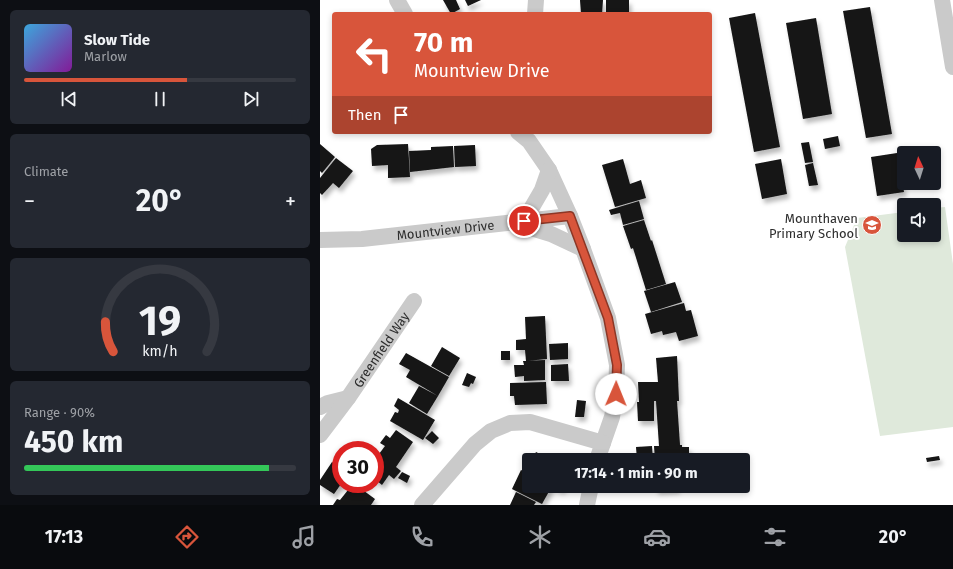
<!DOCTYPE html>
<meta charset="utf-8">
<style>
:root{--surface:#171b24;--page:#242831;--text:#f1f3f6;--muted:#9ea1a6;--line:#363941;--accent:#d8553b}
body{margin:0;font-family:"Fira Sans",sans-serif;background:var(--page);color:var(--text);height:100vh;display:flex;flex-direction:column;font-size:15px;white-space:nowrap}
*{box-sizing:border-box;margin:0}
p{font-size:13px;color:var(--muted)}
.icon{flex:none;width:22px;height:22px;fill:none;stroke:currentColor;stroke-width:2;stroke-linecap:round;stroke-linejoin:round}
.map{position:relative;flex:1;overflow:hidden}
.side{display:flex;flex-direction:column;gap:10px;padding:10px;background:#0d0f14;width:320px}
.side>*{flex:none}
.hud{position:absolute;left:12px;top:12px;width:380px;height:122px;border-radius:4px;box-shadow:0 2px 6px #0003;background:#d8553b;color:#fff;overflow:hidden}
.needle{width:26px;rotate:356deg}
.controls{position:absolute;left:577px;top:146px;display:grid;gap:8px}
.controls a{display:grid;place-items:center;width:44px;height:44px;border-radius:4px;background:var(--surface);box-shadow:0 2px 6px #0003;font-size:20px}
.speed{position:absolute;left:12px;top:441px;display:flex;gap:8px;font-size:20px;font-weight:700;text-align:center}
.speed>*{display:grid;place-content:center;width:52px;height:52px;border-radius:50%;background:var(--surface);box-shadow:0 2px 6px #0003;line-height:1}
.speed .limit{border:6px solid #d22;background:#fff;color:#111}
.pin{position:absolute;display:grid;place-items:center;width:34px;height:34px;color:#fff;margin:-17px;border:2px solid #fff;border-radius:50%;box-shadow:0 1px 4px #0007}
.me{position:absolute;width:44px;margin:-22px;rotate:1deg;stroke-linejoin:round;filter:drop-shadow(0 0 3px #0008)}
.turn{display:flex;align-items:center;gap:14px;height:84px;padding:0 16px;font-size:18px}
.turn .icon{width:52px;height:52px;stroke-width:2.5}
.turn b{display:block;font-size:28px;line-height:34px}
.then{display:flex;align-items:center;height:38px;padding:0 16px;background:#0003;gap:8px;font-size:15px}
.big{font-size:30px;font-weight:700;line-height:1.1}
.side .card{flex:1;display:flex;flex-direction:column;justify-content:center;gap:6px;min-width:0;padding:0 14px;border-radius:6px;background:var(--page)}
.side .dial{align-items:center;gap:0}
.dial svg{height:104px;overflow:visible;fill:none;stroke:var(--line);stroke-width:7;stroke-linecap:round;text-anchor:middle}
.dial text{fill:var(--text);stroke:none}
.song{display:flex;align-items:center;gap:12px}
.cover{width:48px;height:48px;border-radius:6px;background:linear-gradient(135deg,hsl(200 70% 55%),hsl(290 70% 35%))}
.played{height:4px;border-radius:2px;background:linear-gradient(90deg,var(--accent) 60%,var(--line) 60%)}
.keys{display:flex;justify-content:space-around;direction:ltr}
.heat{display:flex;justify-content:space-between;align-items:center;font-size:22px;direction:ltr}
.charge{height:6px;border-radius:3px;background:linear-gradient(90deg,#34c759 90%,var(--line) 0)}
.trip{position:absolute;left:202px;top:453px;width:228px;height:40px;border-radius:4px;background:var(--surface);box-shadow:0 2px 6px #0003;font-weight:700;line-height:40px;text-align:center}
.tabs{display:flex;height:64px;justify-content:space-around;align-items:center;background:#090b0e;color:var(--muted)}
.tabs .icon{width:28px;height:28px}
.tabs .current{color:var(--accent)}
.tabs b{font-size:18px;color:var(--text)}
main{display:flex;flex:1;min-height:0}
.map>svg:first-child{display:block}
</style>
<main>
<section class="side">
<div class="card">
<div class="song"><i class="cover"></i><div><b>Slow Tide</b><p>Marlow</p></div></div>
<div class="played"></div>
<div class="keys"><svg class="icon" aria-label="previous" viewBox="0 0 24 24"><path d="M18 5L8 12l10 7zM5 5v14"/></svg><svg class="icon" aria-label="pause" viewBox="0 0 24 24"><path d="M8 5v14M16 5v14"/></svg><svg class="icon" aria-label="next" viewBox="0 0 24 24"><path d="M6 5l10 7-10 7zM19 5v14"/></svg></div>
</div>
<div class="card"><p>Climate</p>
<div class="heat"><a>−</a><b class="big">20°</b><a>+</a></div>
</div>
<div class="card dial"><svg viewBox="0 0 100 80">
<path d="M14 69A42 42 0 1 1 86 69"/>
<path d="M14 69A42 42 0 0 1 8 46" stroke="#d8553b"/>
<text x="50" y="56" font-size="32" font-weight="700">19</text>
<text x="50" y="72" font-size="11">km/h</text>
</svg></div>
<div class="card"><p>Range · 90%</p><b class="big">450 km</b><div class="charge"></div></div>
</section>
<div class="map">
<svg width="633" height="505" viewBox="0 0 633 505">
<defs>
<filter id="shadow"><feDropShadow dx="2.5" dy="4.5" stdDeviation="2" flood-color="#0004"/></filter>
</defs>
<rect width="100%" height="100%" fill="#fff"/>
<path fill="#dfe9db" d="M625,207l8,57v163l-73,9 -35,-189 12,-29 47,-6v23h30v-27z"/>
<path fill="#141414" filter="url(#shadow)" d="M123,0h13l4,9 -9,5z
M145,0h16l-13,6z
M260,0h23l-1,14h-21z
M286,0h23v14h-23z
M550,7l22,127 -26,4 -23,-127z
M435,13l25,134 -26,5 -25,-134z
M496,18l16,96 -29,5 -17,-96z
M518,136l2,10 -15,3 -2,-10z
M489,142l4,20 -8,1 -4,-20z
M0,144l15,13 -13,16 -2,-2z
M88,144l2,33 -22,1v-13l-16,1 -1,-17 6,-4z
M155,145l1,21 -21,1 -1,-21z
M133,146l1,21 -44,5 -1,-21 22,-1v-3z
M577,153l7,39 -27,4 -6,-39z
M16,158l17,13 -14,17 -6,-5 -11,12 -2,-2v-15z
M303,159l7,25 11,-4 5,18 -31,9 -13,-42z
M461,159l6,35 -25,5 -7,-35z
M493,163l5,22 -9,1 -4,-21z
M319,201l5,18 -21,6 -3,-12 -9,2 -2,-5z
M324,220l7,21 1,-1 14,44 -20,6 -13,-42 -2,1 -8,-23z
M355,282l7,20 -31,10 -7,-21z
M364,303l2,8 5,-1 7,26 -19,5 -3,-9 -13,3 -1,-4 -11,3 -6,-20z
M225,316l2,43 -21,2 -1,-11h-9v-10l10,-1 -1,-22z
M248,343v16l-18,1 -1,-16z
M122,347l18,11 -11,18 -18,-10z
M181,351h9v9h-9z
M86,353l43,24 -11,19 -32,-19 4,-7 -11,-6z
M357,356l2,45h-2l3,44h2v2h7v13h-34l-1,-14h5l-3,-45h-2v20h-16l-1,-19h2l-1,-20h20l-2,-24z
M225,360v20l-21,1v-5l-9,1 -1,-12h10l-1,-4z
M248,364l1,17h-18v-16z
M147,373l9,4 -3,7 -2,-1 -2,4 -7,-2z
M226,382l1,22 -32,1 -1,-9h-4v-13z
M99,386l19,10 -11,18 -18,-11z
M78,398l37,22 -12,20 -33,-19 5,-9 3,1 1,-3 -5,-4z
M257,400l9,1 -2,16h-9z
M76,430l17,12 -17,25 5,4 -7,8 -5,-4 -7,10 -7,-6v-27l4,2 6,-8 -5,-3 6,-8 4,3z
M112,431l7,7 -6,6 -8,-6z
M332,446l1,14h-16l-1,-13z
M216,452l15,8h-19z
M619,456l1,4 -13,2 -1,-4z
M12,462l9,6v16l-7,10 -14,-9v-5z
M209,465v8l-4,-1z
M201,470l8,4v12h23l-10,18 -30,-15z
M82,472l8,4 -3,7 -9,-5z
M36,485l19,14 -4,6h-38l4,-6 3,1 8,-10 3,2z
M233,486h11l-2,4z
M336,486h21l1,3 -22,1z
M196,492l20,10 -2,3h-24z"/>
<g fill="none" stroke-linecap="round" stroke-linejoin="round">
<g stroke="#cacaca" stroke-width="16">
<path d="M77,0l8,14"/>
<path d="M622,0l11,67"/>
<path d="M215,14l1,-14"/>
<path d="M198,132l11,9 20,29 21,46 13,33 25,69 9,47 -1,29 -4,23 -15,43"/>
<path d="M204,221l18,-31 7,-20"/>
<path d="M198,224l33,10 32,15"/>
<path id="s1" d="M0,240l42,-1 208,-23"/>
<path d="M0,407l8,-4 20,-5"/>
<path id="s2" d="M0,435l28,-37 66,-97"/>
<path d="M102,505l53,-61 16,-13 19,-8 20,-1 73,21"/>
<path d="M267,505l4,-19"/>
</g>
</g>
<g fill="none" stroke-linecap="round" stroke-linejoin="round">
<g stroke="#8c3726" stroke-width="10">
<path id="route" d="M204,221l46,-5 38,102 9,47 -1,29"/>
</g>
<use href="#route" stroke="#d8553b" stroke-width="7"/>
</g>
<defs>
<g id="school-disc" transform="scale(1)"><circle r="9.5" fill="#d8553b" stroke="#fff"/><path d="M0-5L7-2L0 1L-7-2ZM-4 1L0 2.5L4 1V4Q0 6-4 4Z" fill="#fff"/></g>
</defs>
<g fill-rule="evenodd">
<use href="#school-disc" x="552" y="225"/>
</g>
<g text-anchor="middle" stroke-width="4" stroke-linejoin="round" paint-order="stroke">
<g font-size="13" fill="#2d2d2d" stroke="#fff" text-anchor="end">
<text x="538" y="223">Mounthaven<tspan x="538" dy="15">Primary School</tspan></text>
</g>
<g font-size="13" fill="#2d2d2d" stroke="#fff">
<text dy="5" stroke="none"><textPath href="#s1" startOffset="126">Mountview Drive</textPath></text>
<text dy="5" stroke="none"><textPath href="#s2" startOffset="105">Greenfield Way</textPath></text>
</g>
</g>
</svg>
<div class="controls">
<a><svg class="needle" viewBox="-14 -14 28 28"><path d="M0-13l5 13h-10z" fill="#e53935"/><path d="M0 13l5-13h-10z" fill="#9ea1a6"/></svg></a>
<a><svg class="icon" aria-label="sound" viewBox="0 0 24 24"><path d="M4 9h4l5-4v14l-5-4H4zM17 9q2 3 0 6"/></svg></a>
</div>
<div class="speed"><div class="limit">30</div></div>
<div class="pin" style="left:204px;top:221px;background:#d93025"><svg class="icon" aria-label="arrive" viewBox="0 0 24 24"><path d="M6 21V4h12l-3 4 3 4H6"/></svg></div>
<svg class="me" style="left:296px;top:394px" viewBox="-20 -20 40 40"><circle r="19" fill="#fff"/><path d="M0-13L10 11 0 6-10 11z" fill="#d8553b"/></svg>
<div class="trip">17:14 · 1 min · 90 m</div>
<div class="hud">
<div class="turn"><svg class="icon" aria-label="left" viewBox="0 0 24 24"><path d="M17 20v-9H6M10 6l-5 5 5 5"/></svg><div><b>70 m</b>Mountview Drive</div></div>
<div class="then">Then<svg class="icon" aria-label="arrive" viewBox="0 0 24 24"><path d="M6 21V4h12l-3 4 3 4H6"/></svg></div>
</div>
</div>
</main>
<nav class="tabs">
<b>17:13</b>
<svg class="icon current" aria-label="directions" viewBox="0 0 24 24"><path d="M12 3l9 9-9 9-9-9zM9 14v-3h6M13 9l2 2-2 2"/></svg>
<svg class="icon" aria-label="music" viewBox="0 0 24 24"><path d="M9 18V5l10-2v13"/><circle cx="6" cy="18" r="3"/><circle cx="16" cy="16" r="3"/></svg>
<svg class="icon" aria-label="phone" viewBox="0 0 24 24"><path d="M5 4h4l2 5-3 2q2 4 5 5l2-3 5 2v4C11 20 4 13 5 4z"/></svg>
<svg class="icon" aria-label="climate" viewBox="0 0 24 24"><path d="M12 3v18M4 7l16 10M4 17L20 7"/></svg>
<svg class="icon" aria-label="car" viewBox="0 0 24 24"><path d="M5 17H2v-5l4-1 3-4h7l3 4 3 1v5h-3M9 17h6M6 11h13"/><circle cx="7" cy="17" r="2"/><circle cx="17" cy="17" r="2"/></svg>
<svg class="icon" aria-label="filters" viewBox="0 0 24 24"><path d="M4 7h16M4 17h16"/><circle cx="9" cy="7" r="2"/><circle cx="15" cy="17" r="2"/></svg>
<b>20°</b>
</nav>
